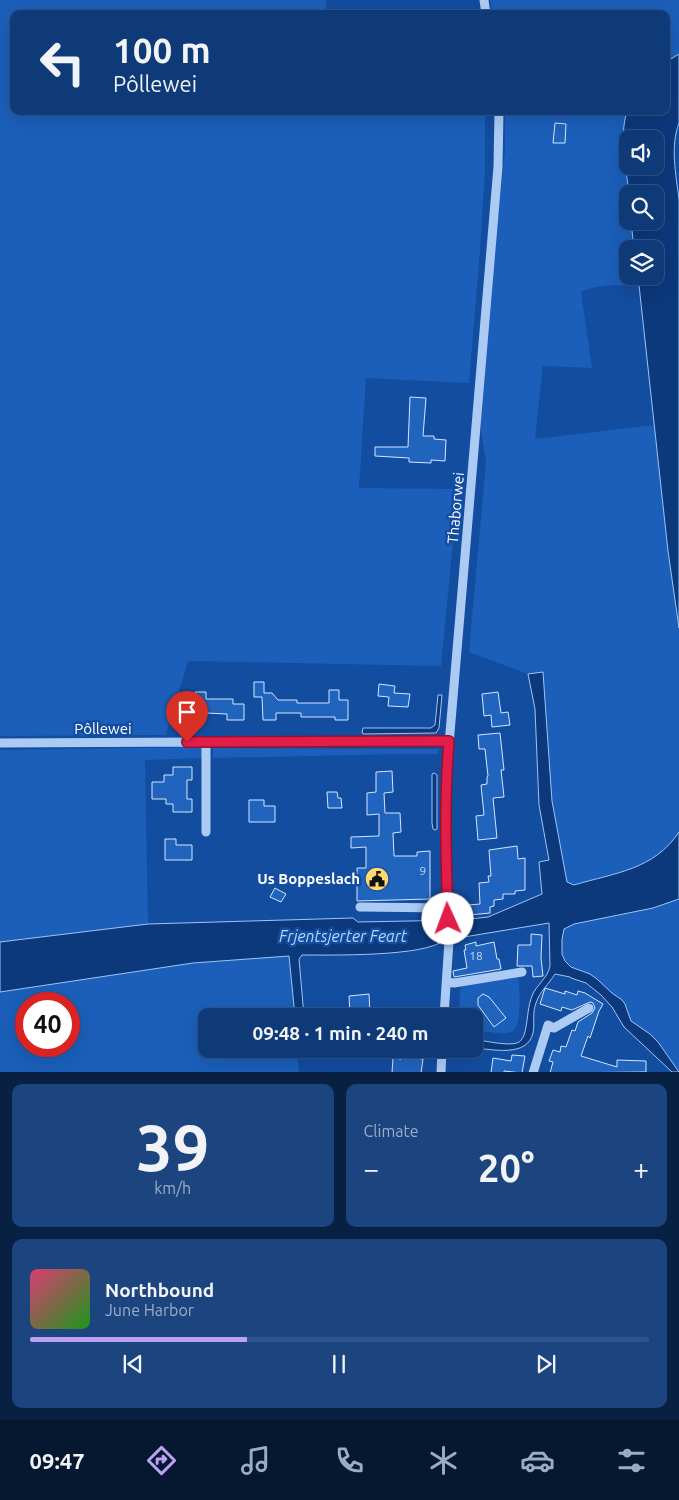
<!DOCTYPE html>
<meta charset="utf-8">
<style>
:root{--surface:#0e3a78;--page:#1c4580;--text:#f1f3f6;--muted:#9badc6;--line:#2e548a;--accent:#bca0f2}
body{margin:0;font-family:Ubuntu,sans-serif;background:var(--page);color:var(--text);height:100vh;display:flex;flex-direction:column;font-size:19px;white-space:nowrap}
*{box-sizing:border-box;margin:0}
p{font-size:16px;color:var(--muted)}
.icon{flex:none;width:28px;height:28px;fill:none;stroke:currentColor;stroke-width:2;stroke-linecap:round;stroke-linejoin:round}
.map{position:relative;height:1072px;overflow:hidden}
.sheet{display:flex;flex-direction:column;gap:12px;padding:12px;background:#082042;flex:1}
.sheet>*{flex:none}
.banner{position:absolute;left:10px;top:10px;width:660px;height:105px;border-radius:10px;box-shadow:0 5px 20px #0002,0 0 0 1px var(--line);background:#0e3a78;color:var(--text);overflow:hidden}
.tools{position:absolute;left:619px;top:130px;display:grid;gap:10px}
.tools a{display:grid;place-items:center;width:45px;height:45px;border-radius:10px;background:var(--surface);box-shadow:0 5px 20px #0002,0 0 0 1px var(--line);font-size:25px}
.speed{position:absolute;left:15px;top:992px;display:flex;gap:10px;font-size:25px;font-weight:700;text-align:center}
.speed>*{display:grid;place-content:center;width:65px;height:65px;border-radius:50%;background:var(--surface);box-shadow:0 5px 20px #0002,0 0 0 1px var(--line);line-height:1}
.speed .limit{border:8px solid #d22;background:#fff;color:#111}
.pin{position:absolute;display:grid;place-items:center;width:42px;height:42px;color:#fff;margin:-51px -21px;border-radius:50% 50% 50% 0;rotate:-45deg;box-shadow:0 0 5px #0007}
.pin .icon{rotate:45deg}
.me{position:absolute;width:55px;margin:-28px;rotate:358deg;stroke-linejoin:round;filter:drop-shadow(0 0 4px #0008)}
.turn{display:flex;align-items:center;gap:18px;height:105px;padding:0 20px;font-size:22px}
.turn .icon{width:65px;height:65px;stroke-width:2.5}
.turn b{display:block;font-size:35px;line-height:42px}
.big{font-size:38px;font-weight:700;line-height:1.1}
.sheet .tile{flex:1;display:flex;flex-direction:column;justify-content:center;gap:8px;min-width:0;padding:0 18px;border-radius:10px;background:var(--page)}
.sheet .dial{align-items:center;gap:0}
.dial b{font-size:65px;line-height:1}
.song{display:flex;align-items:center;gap:15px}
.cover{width:60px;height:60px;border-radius:8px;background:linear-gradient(135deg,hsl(340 70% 55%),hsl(120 70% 35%))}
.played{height:5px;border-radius:2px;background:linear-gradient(90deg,var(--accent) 35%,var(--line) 35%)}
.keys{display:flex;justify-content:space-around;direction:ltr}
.heat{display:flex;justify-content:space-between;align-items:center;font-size:28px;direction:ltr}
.sheet .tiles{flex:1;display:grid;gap:12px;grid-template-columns:1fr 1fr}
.tile:last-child{grid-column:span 2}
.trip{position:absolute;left:198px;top:1008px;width:285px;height:50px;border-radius:10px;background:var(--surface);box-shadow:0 5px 20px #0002,0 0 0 1px var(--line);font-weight:700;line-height:50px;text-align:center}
.menu{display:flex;height:80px;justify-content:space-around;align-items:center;background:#061730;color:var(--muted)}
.menu .icon{width:35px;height:35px}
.menu .current{color:var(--accent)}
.menu b{font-size:22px;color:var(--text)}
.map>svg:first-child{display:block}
</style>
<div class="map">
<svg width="679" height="1073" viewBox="0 0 679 1073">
<rect width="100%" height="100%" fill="#134da0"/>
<path fill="#1b5fba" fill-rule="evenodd" d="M0,0h326v14h-312v97h471v58l-5,82 -11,132 -103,-5 -7,110 99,1 -17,177 -253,-5 -22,74 -166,1z
M490,0h189v54l-13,8v-48h-174z
M505,111h122c-8,26 -1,56 2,83h-1v27h3l3,28h-6v27h10l1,10c-19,-1 -41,-2 -58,6l11,76 -49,-2 -8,73 119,-14 14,126 11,77v204c-25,38 -65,41 -105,53l-8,-3 -14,-81 -9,-128 -15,1 -59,-22 17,-190 -5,-32v-20l15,-178 9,-80z
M204,747v11l-59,2 3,164 -148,18v-192z
M213,748l226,1 -2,5h-36l-188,4z
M679,899v173l-21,-30 -8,-8 -19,-13 -6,-17 -3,-4 -44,-30c-19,-9 -18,-21 -14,-41l10,-5 79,-16z
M289,956l6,60h-89v33h91l2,23 -299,1v-81l193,-29zM26,1004h43v42h-43z
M518,976c2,10 4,48 -5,55 -7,5 -30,0 -39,-1v-14h-15l1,-24 2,-8z"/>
<path fill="#0c397c" stroke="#9ec5f7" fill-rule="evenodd" d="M679,54v69c-9,24 -3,51 0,77v428l-11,-77 -30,-275h17v-27h-21l-3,-28h24v-27h-26c-3,-27 -10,-57 -2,-83h39v-49zM628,139h27v27h-27z
M543,672l9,129 15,81 7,3c40,-12 80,-15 105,-53v67l-26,9 -79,16 -10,5 -2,10v15l3,7 6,6 19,7 7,5 15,14 10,7 3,4 6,17 19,13 8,8 21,30h-7l-48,-45 -12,-20 -11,-12 -15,-12 -15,-5 -1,-1 -15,-3c-6,10 -15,17 -19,29 -4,10 -1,20 -3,30 -6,25 -41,16 -59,15v-9c10,2 34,7 43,4 6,-2 8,-10 9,-16 2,-11 2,-21 6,-31 4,-11 16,-18 18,-30l-1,-43 -85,14 -10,3h-10c-18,17 -114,15 -142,15l-3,4 5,57h-9l-6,-60 -96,7 -193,29v-50l148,-18 205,-6 5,4 103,-2 27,-3 54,-23 -3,-32 10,-2 -10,-55 -4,-96 -7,-35z
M438,695h4l-3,33 -3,5 -72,1 -2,-1 1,-5h68l4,-3z
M434,773l3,2v54l-2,1 -2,-1 -1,-6v-49z"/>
<path fill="#2164be" stroke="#d4e6fe" d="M555,123l11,1 -1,19h-12z
M410,397l16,1 -3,38h11v3l12,1 -1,21 -14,-1v3l-22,-1v-4l-34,-2v-9h33z
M254,682h10v11h8l6,7h19v3h32v-13h10v10h9v20h-13v-3h-34v-4h-25v7h-13l-1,-23h-8z
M379,684l16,2 -1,7 16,1 -2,13 -20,-1 1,-9 -11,-1z
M195,692h11v7h27v5h11v16h-17v-6l-21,-1v5h-20v-12h5v-8h4z
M498,692l3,21 7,-1 2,13 -18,2 -1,-12 -7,1 -2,-22z
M500,733l4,37h-3l3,27 -11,1 4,40 -19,2 -2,-24 8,-1 -3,-30 6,-1v-7l1,-1 -3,-27h-6l-1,-14z
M173,767h19v13h-5v19h5v13h-19v-8h-7v-5h-14v-17h12v-7h9z
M392,771l1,21 -9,1 1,20h15l1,19 -8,1 1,23h23v-4l13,-1v48l-73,2v-33h9v-21l-15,1v-11l28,-1v-22l-12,1v-22l9,-1v-20z
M327,792h10l1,6h3l1,10h-14z
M249,800h15v6h11v16h-26z
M165,839h11v6h16v15h-27z
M517,846l1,13 7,-1v32l-10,1v3h-12v5l-9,1v6l-4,1v6l-21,2 -1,-10 12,-1 -1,-21 10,-1 -1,-6h3l-2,-26z
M275,888l11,6 -5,8 -11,-5z
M531,934l11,1 -1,23 2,18 -10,1 -1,-11h-15l1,-21h13z
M476,942v4l18,-4 3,17h2l2,10 -47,8 -1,-6 14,-3 -3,-18h2l-1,-5z
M545,988l20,6v-3l12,4 1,-4 7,2 18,11 -4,7 -9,27 -2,-2 -7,20 36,11v-7l29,1v11l-96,1 3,-11 -4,-1 4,-11 7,2 1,-6 5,1 6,-17 3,1 3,-9 14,-9 3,-5 -2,-5 -3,-1 -18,8 -10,-3 -1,4 -21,-7z
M369,994l1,19 -20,2 -1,-19z
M483,994l6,3 17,21 -12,9 -16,-22v-7z
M512,1055l13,1 -3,17 -18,-2v2h-13l2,-15 18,3z
M401,1056l22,3 -2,14h-29l1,-15 8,1z"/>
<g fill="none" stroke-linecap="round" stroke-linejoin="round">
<path stroke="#accbf4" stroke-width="9" d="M484,0l2,14
M0,743l449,-2
M206,832v-90
M360,907l88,1
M447,982l7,1 68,-11
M444,1016l5,-75 -3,-114 1,-59 51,-601 1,-56
M441,1073l1,-24
M533,1073l15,-48 6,3 35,-20"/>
</g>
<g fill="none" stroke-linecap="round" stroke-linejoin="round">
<g stroke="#92132f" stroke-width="12">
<path id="route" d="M187,742l262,-1c-5,59 -3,119 -1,178"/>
</g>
<use href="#route" stroke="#e11d48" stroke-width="9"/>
</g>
<defs>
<g id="civic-disc" transform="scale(1.25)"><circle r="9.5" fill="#ffd86f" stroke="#134da0"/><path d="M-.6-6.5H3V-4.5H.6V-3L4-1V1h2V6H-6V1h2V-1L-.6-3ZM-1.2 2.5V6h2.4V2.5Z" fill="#111"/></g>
</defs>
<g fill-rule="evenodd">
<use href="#civic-disc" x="377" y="879"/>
</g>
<g text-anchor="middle" stroke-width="5" stroke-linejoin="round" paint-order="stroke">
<g font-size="12" fill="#c8d8ef">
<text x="423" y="875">9</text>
<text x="476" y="960">18</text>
</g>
<g font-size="15" fill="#fff" stroke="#134da0">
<text transform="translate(456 508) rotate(-85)" y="5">Thaborwei</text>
<text x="103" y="734">Pôllewei</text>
</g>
<g font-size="15" font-weight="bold" fill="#fff" stroke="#134da0" text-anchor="end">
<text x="360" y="884">Us Boppeslach</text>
</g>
<g font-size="16" font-style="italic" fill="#b8d5fa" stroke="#134da0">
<text x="343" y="942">Frjentsjerter Feart</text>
</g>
</g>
</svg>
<div class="tools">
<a><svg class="icon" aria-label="sound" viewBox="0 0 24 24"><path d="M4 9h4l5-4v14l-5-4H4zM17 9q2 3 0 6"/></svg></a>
<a><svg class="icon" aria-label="search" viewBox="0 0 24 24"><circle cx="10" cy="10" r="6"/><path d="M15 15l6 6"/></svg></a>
<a><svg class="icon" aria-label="layers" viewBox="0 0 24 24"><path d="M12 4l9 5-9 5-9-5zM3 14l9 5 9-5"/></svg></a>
</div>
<div class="speed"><div class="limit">40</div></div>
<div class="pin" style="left:187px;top:742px;background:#d93025"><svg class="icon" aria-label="arrive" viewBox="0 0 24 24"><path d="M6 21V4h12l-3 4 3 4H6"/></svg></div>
<svg class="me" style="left:448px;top:919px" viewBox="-20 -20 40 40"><circle r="19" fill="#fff"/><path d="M0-13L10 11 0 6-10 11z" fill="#e11d48"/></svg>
<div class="trip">09:48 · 1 min · 240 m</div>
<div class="banner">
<div class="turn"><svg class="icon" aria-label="left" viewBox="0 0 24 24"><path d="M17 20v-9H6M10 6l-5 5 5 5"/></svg><div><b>100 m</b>Pôllewei</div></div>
</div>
</div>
<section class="sheet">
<div class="tiles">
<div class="tile dial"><b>39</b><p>km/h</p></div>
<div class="tile"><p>Climate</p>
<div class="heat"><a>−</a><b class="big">20°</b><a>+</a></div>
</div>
<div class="tile">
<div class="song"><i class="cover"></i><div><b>Northbound</b><p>June Harbor</p></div></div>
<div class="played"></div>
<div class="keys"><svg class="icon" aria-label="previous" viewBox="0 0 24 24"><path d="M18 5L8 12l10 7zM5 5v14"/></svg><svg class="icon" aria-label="pause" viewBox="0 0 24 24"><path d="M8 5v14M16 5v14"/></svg><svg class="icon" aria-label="next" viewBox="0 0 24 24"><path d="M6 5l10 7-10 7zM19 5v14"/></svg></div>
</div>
</div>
</section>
<nav class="menu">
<b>09:47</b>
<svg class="icon current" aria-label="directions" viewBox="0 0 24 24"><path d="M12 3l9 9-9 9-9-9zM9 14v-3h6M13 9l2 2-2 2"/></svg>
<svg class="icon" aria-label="music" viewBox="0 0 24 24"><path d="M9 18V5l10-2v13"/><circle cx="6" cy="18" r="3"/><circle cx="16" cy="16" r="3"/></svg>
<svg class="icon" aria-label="phone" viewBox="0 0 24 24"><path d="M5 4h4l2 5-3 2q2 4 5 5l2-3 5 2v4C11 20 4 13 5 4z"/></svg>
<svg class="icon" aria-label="climate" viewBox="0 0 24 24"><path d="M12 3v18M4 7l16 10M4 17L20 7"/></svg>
<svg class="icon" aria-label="car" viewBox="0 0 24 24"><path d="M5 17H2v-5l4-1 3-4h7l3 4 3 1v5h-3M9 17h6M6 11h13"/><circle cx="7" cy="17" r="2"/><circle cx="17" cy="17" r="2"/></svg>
<svg class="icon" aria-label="filters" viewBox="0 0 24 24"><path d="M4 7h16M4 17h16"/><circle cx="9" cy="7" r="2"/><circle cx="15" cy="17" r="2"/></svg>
</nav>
